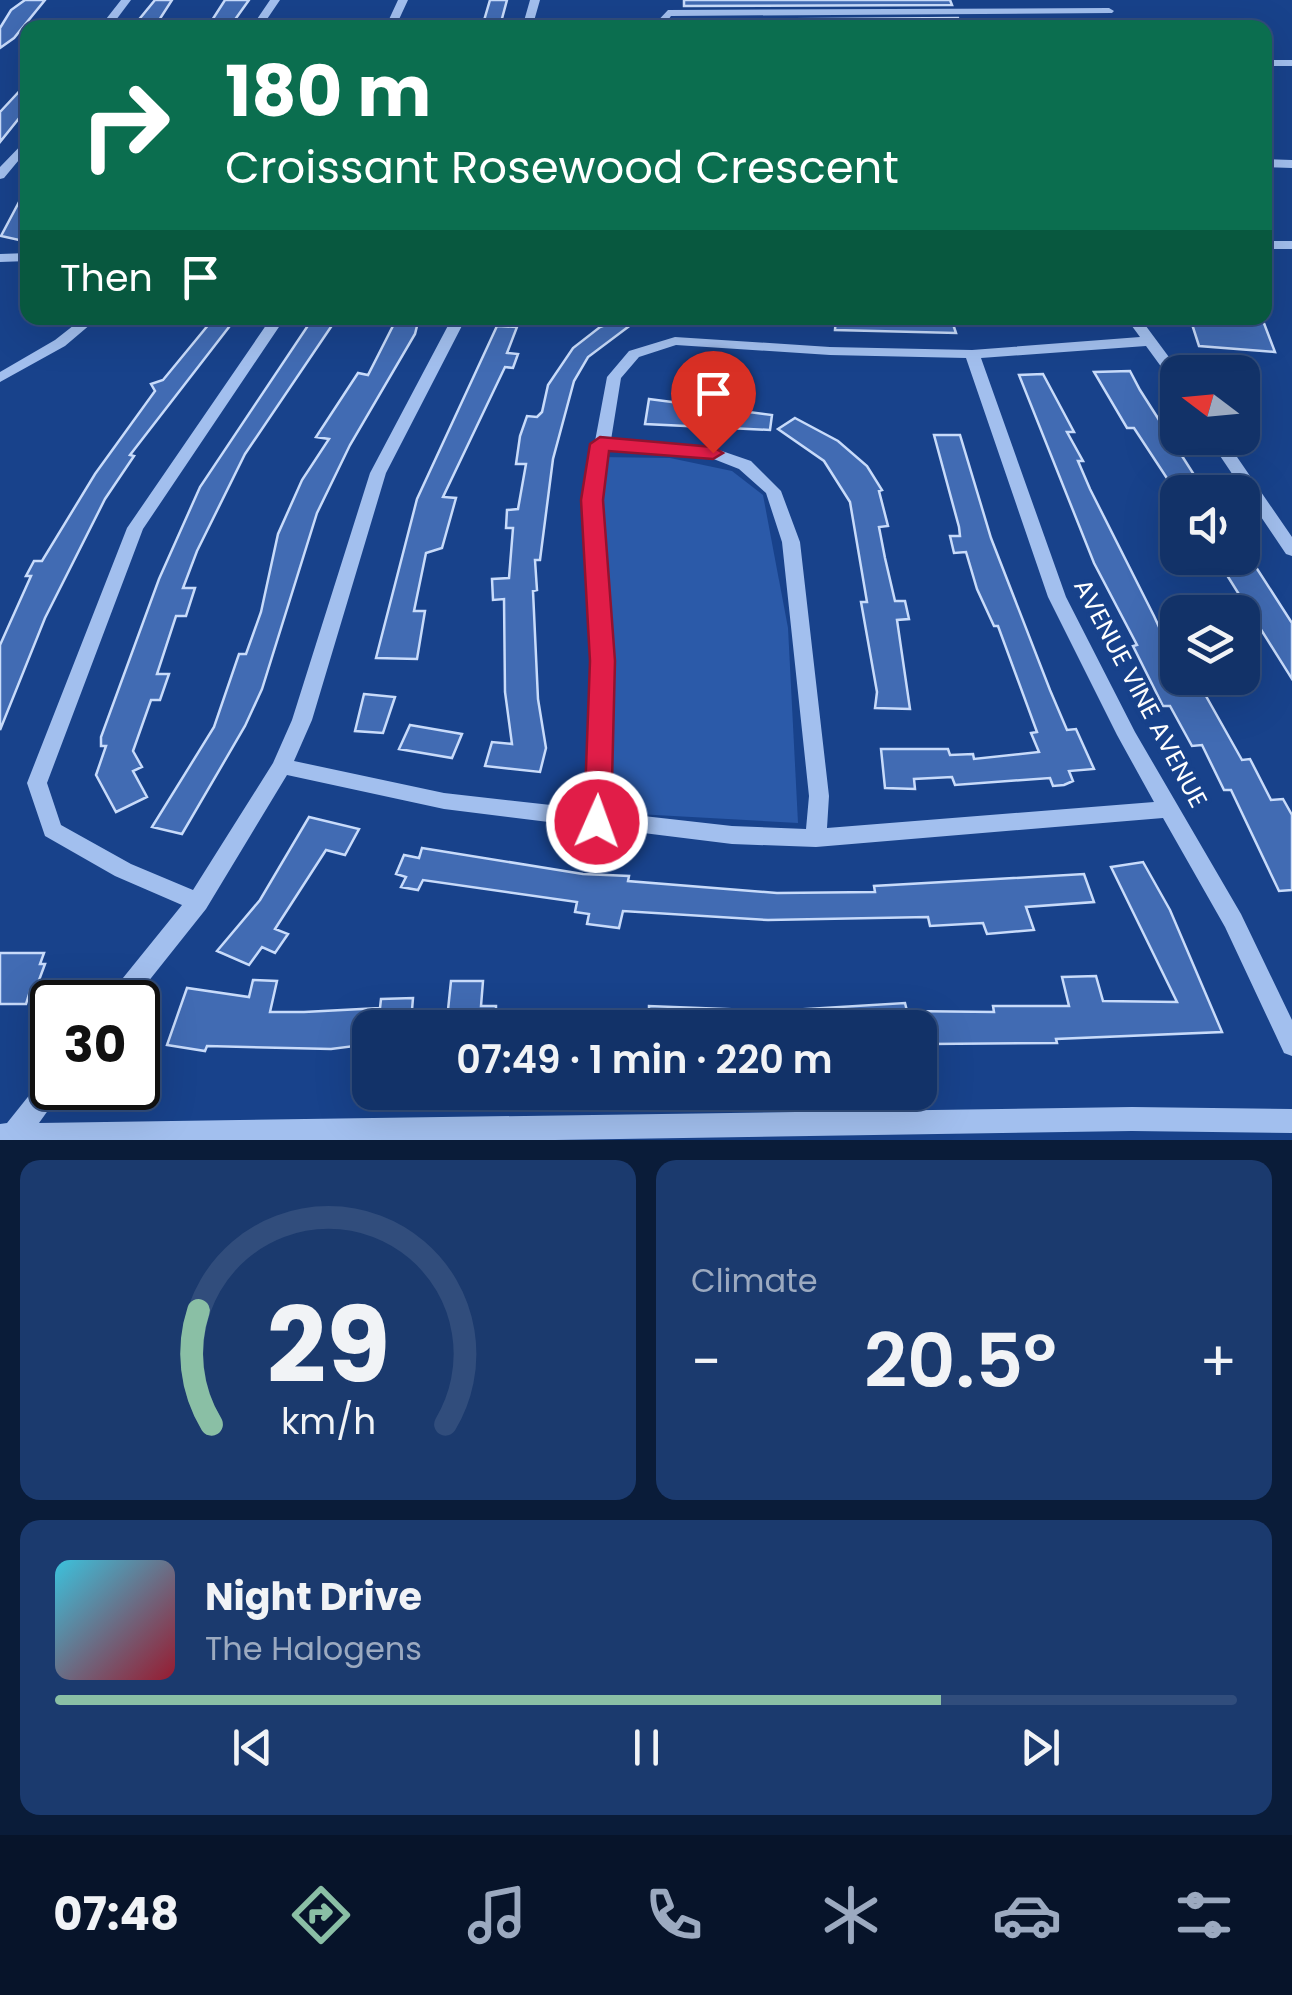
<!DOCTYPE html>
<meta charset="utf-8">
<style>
:root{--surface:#123268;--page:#1b3a6e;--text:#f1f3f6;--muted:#9caac0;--line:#314d7c;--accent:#8abfa5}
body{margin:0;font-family:Poppins,sans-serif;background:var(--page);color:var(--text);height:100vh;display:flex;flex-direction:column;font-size:38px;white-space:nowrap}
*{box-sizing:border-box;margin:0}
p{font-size:32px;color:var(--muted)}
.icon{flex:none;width:55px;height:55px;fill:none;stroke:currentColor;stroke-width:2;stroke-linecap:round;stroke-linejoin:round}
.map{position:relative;height:1140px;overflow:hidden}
.sheet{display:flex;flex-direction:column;gap:20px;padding:20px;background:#0a1c39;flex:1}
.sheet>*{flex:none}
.banner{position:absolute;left:20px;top:20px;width:1252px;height:305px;border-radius:20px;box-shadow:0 10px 40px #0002,0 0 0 2px var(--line);background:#0b6e4f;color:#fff;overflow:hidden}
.needle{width:65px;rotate:286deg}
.fabs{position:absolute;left:1160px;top:355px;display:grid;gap:20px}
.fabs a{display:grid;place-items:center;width:100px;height:100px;border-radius:20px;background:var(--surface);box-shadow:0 10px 40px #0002,0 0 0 2px var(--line);font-size:50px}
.speed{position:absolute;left:30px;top:980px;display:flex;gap:20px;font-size:50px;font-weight:700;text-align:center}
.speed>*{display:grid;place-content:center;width:130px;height:130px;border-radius:50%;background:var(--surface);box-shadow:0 10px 40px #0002,0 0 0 2px var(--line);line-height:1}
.speed .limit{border:5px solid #111;border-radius:15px;background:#fff;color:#111}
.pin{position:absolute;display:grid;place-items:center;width:85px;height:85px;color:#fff;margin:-102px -42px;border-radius:50% 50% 50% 0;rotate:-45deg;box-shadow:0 0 10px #0007}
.pin .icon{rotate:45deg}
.me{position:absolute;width:110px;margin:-55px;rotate:2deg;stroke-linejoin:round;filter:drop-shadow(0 0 8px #0008)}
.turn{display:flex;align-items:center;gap:35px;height:210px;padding:0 40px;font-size:45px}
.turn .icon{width:130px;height:130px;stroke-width:2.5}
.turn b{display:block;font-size:70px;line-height:85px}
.then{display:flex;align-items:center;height:95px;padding:0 40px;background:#0003;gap:20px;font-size:38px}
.big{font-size:75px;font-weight:600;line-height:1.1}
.sheet .widget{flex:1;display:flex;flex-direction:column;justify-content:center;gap:15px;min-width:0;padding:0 35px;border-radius:20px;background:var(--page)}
.sheet .dial{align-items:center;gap:0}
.dial svg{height:260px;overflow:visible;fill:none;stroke:var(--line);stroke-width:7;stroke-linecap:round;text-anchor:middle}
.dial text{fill:var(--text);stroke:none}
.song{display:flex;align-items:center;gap:30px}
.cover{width:120px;height:120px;border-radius:15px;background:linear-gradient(135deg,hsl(190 70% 55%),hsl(350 70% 35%))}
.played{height:10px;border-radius:5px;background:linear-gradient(90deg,var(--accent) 75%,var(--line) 75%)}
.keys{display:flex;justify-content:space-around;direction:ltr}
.heat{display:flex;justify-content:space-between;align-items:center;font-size:55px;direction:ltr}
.sheet .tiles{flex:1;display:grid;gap:20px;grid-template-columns:1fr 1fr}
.widget:last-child{grid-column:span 2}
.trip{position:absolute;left:352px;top:1010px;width:585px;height:100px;border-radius:20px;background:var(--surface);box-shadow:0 10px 40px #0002,0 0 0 2px var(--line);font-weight:600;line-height:100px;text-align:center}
.dock{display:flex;height:160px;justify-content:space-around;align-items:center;background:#07142a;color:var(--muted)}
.dock .icon{width:70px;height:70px}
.dock .active{color:var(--accent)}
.dock b{font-size:45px;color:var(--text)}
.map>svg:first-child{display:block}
</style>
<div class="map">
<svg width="1292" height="1140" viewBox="0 0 1292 1140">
<rect width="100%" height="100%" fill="#18428b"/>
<path fill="#2b5aa9" d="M599,457l71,1 62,13 31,24 25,133 10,195 -197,-11z"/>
<path fill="#416bb3" stroke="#c8dbfa" stroke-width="2.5" d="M25,0h20l-31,38 -14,10v-20l11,-18z
M155,0h17l-18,28h-22z
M225,0h24l-20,28h-22z
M490,0h17l-7,26 -17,-2z
M684,0h266l2,5 -268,1z
M958,18l4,10h-276l-1,-8z
M28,82v25l-28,35v-30z
M28,185v57l-27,-6z
M214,318h22l-106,137 4,1 -29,43 -60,119 -45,112v-85l31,-69h-5l8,-15h8l53,-87 60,-83 -4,-7 12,-4z
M313,318h24l-92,136 -48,97 -14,37h12l-9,28h-10l-19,58h12l-9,26h-9l-18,51 9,16 -9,4 14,26 -31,15 -20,-37 10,-29h-5v-9l58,-158 41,-92z
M397,318h22l-4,16 -65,111 -33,68 -55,176 -17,37 -63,108 -30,-7 62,-100 25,-73h7l15,-42 17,-78 24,-54 27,-41 -13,-2 42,-64 10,2z
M624,318h16l-52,39 -14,24 -21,78 -13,101h-5l2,30 -4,1 5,108 8,49 -6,24 -55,-6 7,-24 20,2 -7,-52 -1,-93 -11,1 -1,-21 17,-1 4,-50h-7l1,-18 11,-1 8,-45h-10l4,-28 7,-20 10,1 5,-5 6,-27 25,-37 27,-21z
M836,318h115l5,15 -121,-3z
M1190,318h72l13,34 -76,-6z
M497,326l20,1 -10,26 11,1 -5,14 -8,-1 -62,130 13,1 -14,50 -16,5 -12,58h11l-8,48 -41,-1 41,-159z
M1130,371l10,19 65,102h-29l-42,-64h-7l-33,-56z
M1043,374l31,58h-7l16,29h-5l12,28 64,127 21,46h-7l15,28 19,-1 40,71 8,-1 21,41 12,-1 9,16v75l-13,1 -48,-101h-7l-22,-45 -10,1 -22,-40h-7l-30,-60 4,-1 -43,-82 -75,-188z
M649,399l123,16 -2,15 -125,-6z
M795,418l43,23 29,25 15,24 -3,1 9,35 -9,1 6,31 10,43h10l4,18 -12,1 13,89 -35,-1 2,-16 -16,-90h6l-17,-100 -26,-41 -46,-32z
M934,435h26l31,103 59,152 17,40 9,-1 18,40 -25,2 4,10 -9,4 -11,1 -3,-8 -95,7 -3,-8 -38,2 1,10 -30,-1 -4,-39h67l2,6 23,-1 1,5 65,-7 -8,-19 6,-1 -39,-106h-4l-17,-37 -11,-37 -12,1 -4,-17h10l-1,-9z
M1252,561l40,62v56l-72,-115z
M364,694l31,3 -12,36 -28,-2z
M410,725l52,9 -10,24 -53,-9z
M309,817l50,12 -14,26 -19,-5 -51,79 13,5 -13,19 -13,-6 -13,18 -32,-14 43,-51z
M422,848l161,26 46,2 -1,5 149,12 98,-1 -1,-6 210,-12 10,28 -68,5 8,23 -47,4 -4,-11 -53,3 -2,-9 -160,3 -145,-9 -4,17 -32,-4 2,-10 -14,-2 2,-10 -154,-22 -5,10 -17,-3 5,-10 -10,-3 8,-19 15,3z
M1143,862l27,48 52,122 -166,7 1,4 -127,1 -3,-16h-278v-22l125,5 131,-8 2,8 87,1 -1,-6h76l-7,-29 34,-1 7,25 74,1 -66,-135z
M0,953h44l-4,11h5l-10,27h-5l-4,13h-26z
M253,980l24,1 -7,31h34l76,-4 1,-9 32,-1 -1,12h36l3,-29h32l-2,25h15v7l71,-2 -1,17h-208l-3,18 -24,3 -124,-3 -2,5 -38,-6 20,-57 62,9z"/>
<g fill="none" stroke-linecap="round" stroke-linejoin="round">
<path fill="#a2bfee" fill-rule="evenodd" d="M121,0h10l-21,28h-11z
M270,0h10l-19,28h-10z
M398,0h10l-13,28h-10z
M530,0h10l-8,28h-10z
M1109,8l5,3 -2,2 -441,3 -9,12h-11l17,-18z
M1265,60h27v6h-27z
M28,138v11l-24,29 -4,1v-12z
M1265,159l27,1v8l-27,-1z
M1265,241h27v8h-27z
M28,253v8l-28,1v-8z
M83,318h15l-33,28 -65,36v-10l55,-32z
M271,318h14l-142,211 -96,254 14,42 70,39 62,26 80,-127 19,-43 78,-247 82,-155h14l-80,155 -74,247 -18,41 150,32 143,16 7,-148 -10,-161 23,-123 22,-26 46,-14 155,10 142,3 168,-13 -14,-19h14l40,54h-2v12l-5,-1 -27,-37 -165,12 85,239 69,135 106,182 51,106v36l-8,-3 -59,-126 -62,-109 -347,29 -84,-3 -129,-16 -6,3 -8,-4 -145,-18 -157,-34 -81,134 -74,93h-25l3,-8 72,-89 -67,-29 -70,-40 -18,-53 100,-255zM676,345l154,10 136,3 82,239 69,138 37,67 -327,26 2,-32 -29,-254 -19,-51 -30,-30 -32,-11 -108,-10 10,-62 18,-21zM609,450l102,8 28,11 27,24 16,49 27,254 -3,33 -74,-3 -124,-14 4,-151 -12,-161z
M1208,438h16l68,99v19l-6,-2z
M52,1074v14h12l-25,35 1093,-16 160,2v24l-160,-2 -577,9h-555v-16l7,-1 36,-45z"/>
</g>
<path fill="#e11d48" stroke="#92132f" stroke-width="2.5" d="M600,437l113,10 10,6 -10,6 -104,-8 -6,49 12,161 -4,161 -4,8h-19l-4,-8 6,-161 -9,-161 9,-56z"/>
<g text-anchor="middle" stroke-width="8" stroke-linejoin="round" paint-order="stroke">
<g font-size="25" fill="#fff" stroke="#18428b">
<text transform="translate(1141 693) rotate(62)" y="9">AVENUE VINE AVENUE</text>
</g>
</g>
</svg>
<div class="fabs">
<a><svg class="needle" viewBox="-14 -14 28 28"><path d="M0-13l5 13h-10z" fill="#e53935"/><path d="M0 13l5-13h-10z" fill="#9caac0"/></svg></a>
<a><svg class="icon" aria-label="sound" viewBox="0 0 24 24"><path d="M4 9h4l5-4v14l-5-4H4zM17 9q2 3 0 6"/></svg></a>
<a><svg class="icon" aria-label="layers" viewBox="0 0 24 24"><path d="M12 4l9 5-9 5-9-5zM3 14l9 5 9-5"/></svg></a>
</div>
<div class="speed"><div class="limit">30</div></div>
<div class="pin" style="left:713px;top:453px;background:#d93025"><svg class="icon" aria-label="arrive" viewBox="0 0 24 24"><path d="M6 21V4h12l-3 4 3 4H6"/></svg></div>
<svg class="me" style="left:597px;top:822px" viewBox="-20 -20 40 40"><circle r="17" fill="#e11d48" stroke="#fff" stroke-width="3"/><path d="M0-11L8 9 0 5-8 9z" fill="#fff"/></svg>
<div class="trip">07:49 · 1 min · 220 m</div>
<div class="banner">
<div class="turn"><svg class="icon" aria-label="right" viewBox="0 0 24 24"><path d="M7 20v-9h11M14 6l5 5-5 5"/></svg><div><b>180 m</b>Croissant Rosewood Crescent</div></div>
<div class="then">Then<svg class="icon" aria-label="arrive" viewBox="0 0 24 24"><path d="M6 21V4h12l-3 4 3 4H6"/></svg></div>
</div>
</div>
<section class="sheet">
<div class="tiles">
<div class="widget dial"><svg viewBox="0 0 100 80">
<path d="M14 69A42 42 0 1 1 86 69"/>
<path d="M14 69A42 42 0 0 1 10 34" stroke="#8abfa5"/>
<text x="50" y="56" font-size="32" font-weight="700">29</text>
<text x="50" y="72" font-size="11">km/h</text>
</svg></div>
<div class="widget"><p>Climate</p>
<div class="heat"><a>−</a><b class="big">20.5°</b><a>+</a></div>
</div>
<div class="widget">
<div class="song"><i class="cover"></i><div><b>Night Drive</b><p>The Halogens</p></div></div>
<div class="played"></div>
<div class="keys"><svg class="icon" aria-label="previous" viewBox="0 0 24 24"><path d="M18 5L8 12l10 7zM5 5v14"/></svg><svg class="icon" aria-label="pause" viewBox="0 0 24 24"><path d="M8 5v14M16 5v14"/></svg><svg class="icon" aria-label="next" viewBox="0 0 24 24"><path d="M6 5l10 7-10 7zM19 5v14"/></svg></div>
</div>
</div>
</section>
<nav class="dock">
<b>07:48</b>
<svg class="icon active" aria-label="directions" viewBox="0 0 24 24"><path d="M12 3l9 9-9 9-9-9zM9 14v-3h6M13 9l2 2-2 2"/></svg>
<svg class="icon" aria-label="music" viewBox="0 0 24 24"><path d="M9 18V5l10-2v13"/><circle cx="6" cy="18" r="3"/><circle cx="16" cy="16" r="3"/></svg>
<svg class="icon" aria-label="phone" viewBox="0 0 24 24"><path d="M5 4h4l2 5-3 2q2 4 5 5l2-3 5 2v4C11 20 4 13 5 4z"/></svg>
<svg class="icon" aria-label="climate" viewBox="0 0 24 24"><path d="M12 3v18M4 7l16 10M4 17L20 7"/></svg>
<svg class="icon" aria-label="car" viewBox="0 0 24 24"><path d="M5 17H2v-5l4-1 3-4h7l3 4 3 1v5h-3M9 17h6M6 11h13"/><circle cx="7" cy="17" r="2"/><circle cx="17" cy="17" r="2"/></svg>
<svg class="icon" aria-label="filters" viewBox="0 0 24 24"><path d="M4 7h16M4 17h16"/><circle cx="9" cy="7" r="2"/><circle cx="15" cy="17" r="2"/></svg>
</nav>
